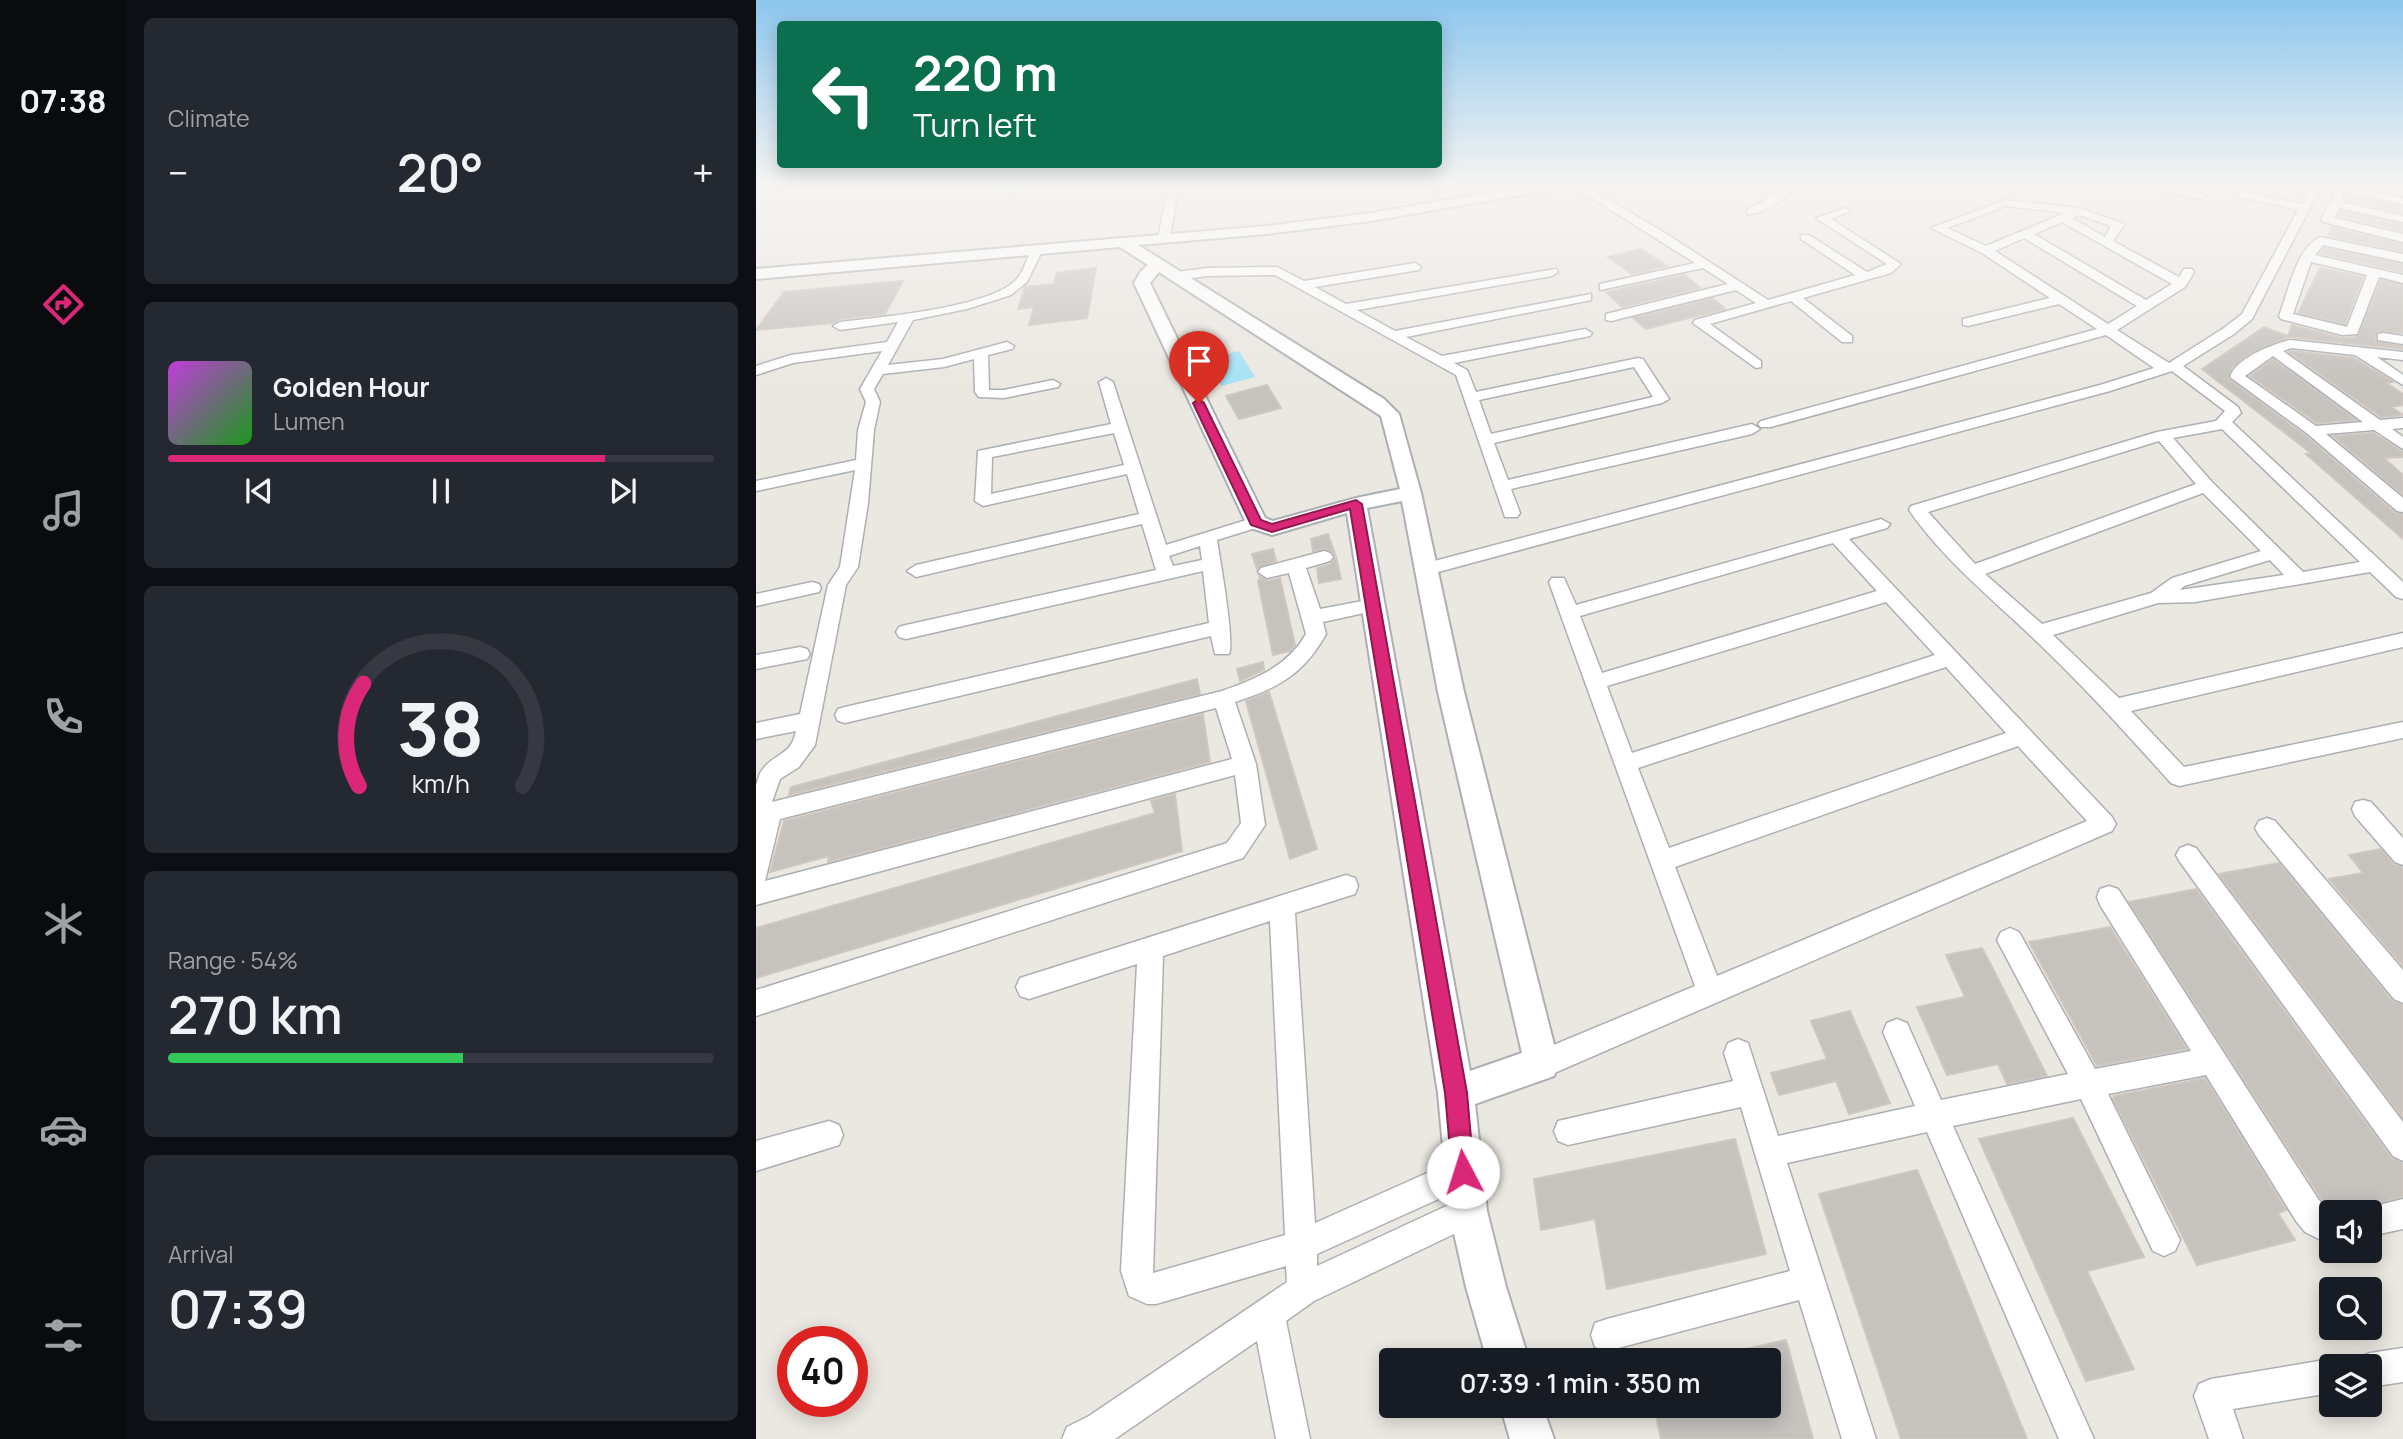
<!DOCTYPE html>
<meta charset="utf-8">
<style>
:root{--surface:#171b24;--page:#242831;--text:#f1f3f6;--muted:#9ea1a6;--line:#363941;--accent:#db2777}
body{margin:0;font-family:Manrope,sans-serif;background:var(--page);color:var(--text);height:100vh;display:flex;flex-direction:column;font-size:26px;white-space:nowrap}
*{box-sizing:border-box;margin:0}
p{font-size:23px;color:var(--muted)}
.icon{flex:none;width:38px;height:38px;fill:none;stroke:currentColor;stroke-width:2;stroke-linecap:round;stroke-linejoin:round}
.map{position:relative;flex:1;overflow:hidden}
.sheet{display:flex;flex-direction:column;gap:18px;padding:18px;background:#0d0f14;width:630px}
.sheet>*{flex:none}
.guide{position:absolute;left:21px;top:21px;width:665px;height:147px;border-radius:7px;box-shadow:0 4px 18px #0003;background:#0b6e4f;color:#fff;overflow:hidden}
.controls{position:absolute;left:1563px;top:1200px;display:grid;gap:14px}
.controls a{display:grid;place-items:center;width:63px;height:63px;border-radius:7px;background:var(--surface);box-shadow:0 4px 18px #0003;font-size:35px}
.speed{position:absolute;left:21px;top:1326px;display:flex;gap:14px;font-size:35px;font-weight:700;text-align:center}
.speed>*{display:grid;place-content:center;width:91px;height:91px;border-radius:50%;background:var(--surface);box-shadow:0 4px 18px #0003;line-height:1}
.speed .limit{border:10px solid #d22;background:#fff;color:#111}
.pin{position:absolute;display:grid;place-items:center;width:60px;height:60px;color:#fff;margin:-72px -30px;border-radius:50% 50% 50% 0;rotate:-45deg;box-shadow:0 0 7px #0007}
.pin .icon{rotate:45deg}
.me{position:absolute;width:77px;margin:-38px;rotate:355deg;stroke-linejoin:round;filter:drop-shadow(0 0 5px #0008)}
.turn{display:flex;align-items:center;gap:24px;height:147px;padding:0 21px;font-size:32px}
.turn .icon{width:91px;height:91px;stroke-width:2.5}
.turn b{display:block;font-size:49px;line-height:60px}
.big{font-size:52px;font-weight:600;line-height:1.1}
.sheet .card{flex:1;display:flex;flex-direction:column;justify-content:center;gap:10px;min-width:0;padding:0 24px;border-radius:10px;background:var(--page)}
.sheet .dial{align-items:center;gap:0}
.dial svg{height:182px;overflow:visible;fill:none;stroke:var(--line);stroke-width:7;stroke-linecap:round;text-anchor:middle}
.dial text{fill:var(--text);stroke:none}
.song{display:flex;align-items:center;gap:21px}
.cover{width:84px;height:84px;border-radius:10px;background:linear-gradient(135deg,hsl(290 70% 55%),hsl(120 70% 35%))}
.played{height:7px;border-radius:4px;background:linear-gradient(90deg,var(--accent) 80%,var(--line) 80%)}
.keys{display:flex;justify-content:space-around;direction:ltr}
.heat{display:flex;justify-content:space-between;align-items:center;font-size:38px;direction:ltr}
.charge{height:10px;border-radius:5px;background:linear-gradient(90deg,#34c759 54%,var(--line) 0)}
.trip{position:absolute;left:623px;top:1348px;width:402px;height:70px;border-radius:7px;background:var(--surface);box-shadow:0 4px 18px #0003;font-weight:600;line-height:70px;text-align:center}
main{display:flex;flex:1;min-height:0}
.tabs{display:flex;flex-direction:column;width:126px;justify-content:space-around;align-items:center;background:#090b0e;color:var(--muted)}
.tabs .icon{width:49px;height:49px}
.tabs .on{color:var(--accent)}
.tabs b{font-size:32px;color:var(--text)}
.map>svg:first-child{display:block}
</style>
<main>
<nav class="tabs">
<b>07:38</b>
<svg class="icon on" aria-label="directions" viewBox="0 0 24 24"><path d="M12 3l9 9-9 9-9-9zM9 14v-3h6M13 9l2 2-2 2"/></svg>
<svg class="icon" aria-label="music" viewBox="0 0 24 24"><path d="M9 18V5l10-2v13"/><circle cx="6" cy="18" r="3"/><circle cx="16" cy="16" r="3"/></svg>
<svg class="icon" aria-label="phone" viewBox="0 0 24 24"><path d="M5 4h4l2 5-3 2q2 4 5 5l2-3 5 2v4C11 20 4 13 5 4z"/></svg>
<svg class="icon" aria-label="climate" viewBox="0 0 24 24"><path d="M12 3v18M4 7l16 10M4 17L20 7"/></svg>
<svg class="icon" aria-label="car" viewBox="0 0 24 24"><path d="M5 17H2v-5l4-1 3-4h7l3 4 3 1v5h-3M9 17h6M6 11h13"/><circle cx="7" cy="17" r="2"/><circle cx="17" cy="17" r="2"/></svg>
<svg class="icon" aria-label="filters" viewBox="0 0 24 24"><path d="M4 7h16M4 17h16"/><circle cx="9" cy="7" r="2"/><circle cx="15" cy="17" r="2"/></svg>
</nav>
<section class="sheet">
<div class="card"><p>Climate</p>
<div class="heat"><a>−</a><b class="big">20°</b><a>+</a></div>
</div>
<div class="card">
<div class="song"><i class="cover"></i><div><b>Golden Hour</b><p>Lumen</p></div></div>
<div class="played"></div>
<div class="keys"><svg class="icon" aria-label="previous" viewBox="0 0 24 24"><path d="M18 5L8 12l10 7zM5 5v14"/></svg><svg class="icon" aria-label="pause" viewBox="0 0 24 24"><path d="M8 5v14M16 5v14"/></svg><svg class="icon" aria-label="next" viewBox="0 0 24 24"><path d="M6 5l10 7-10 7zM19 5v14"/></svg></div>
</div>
<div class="card dial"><svg viewBox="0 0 100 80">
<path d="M14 69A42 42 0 1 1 86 69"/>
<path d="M14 69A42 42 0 0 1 16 24" stroke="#db2777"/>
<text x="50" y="56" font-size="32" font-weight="700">38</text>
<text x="50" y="72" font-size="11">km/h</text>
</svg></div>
<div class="card"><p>Range · 54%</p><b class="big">270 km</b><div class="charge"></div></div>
<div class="card"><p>Arrival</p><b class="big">07:39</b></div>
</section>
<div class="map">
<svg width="1647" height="1439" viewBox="0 0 1647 1439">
<rect width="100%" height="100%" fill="#ebe7e1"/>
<path fill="#a6e2f6" d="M483,351l16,26 -34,9 -14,-27z"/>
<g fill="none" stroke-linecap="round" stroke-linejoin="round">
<path fill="#a6e2f6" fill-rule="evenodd" d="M239,183h23l4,5 -3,5c-12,2 -17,0 -24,-10z"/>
</g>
<path fill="#c6c2be" stroke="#cfc7c0" stroke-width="2" d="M1592,195l55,11 -2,7h2l-57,-13z
M1584,211l63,13v7l-65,-15z
M1576,227l71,17v7l-75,-15z
M1568,248l79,16v8l-83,-19z
M885,249l26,17 -35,8 -24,-17z
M340,268l-9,50 -58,7 5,-18 -16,2 7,-22 29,-3 3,-11z
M1564,268l43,9 -18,47 -47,-11z
M929,275l15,13 -78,19 -16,-15z
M1625,280l22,5v48l-26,-2 -2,9 28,6v3l-114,-12 -44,19 -13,12 -5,10 79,58 89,77 8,1v25l-97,-85 5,-1 -109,-84 62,-42 24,9 4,-11 49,13 16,-1z
M147,281l-18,33 -45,5 -7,4 -77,7 28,-38z
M957,298l12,11 -79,20 -13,-11z
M1535,351l63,7 39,24 -7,1 17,11v11l-12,2 12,8 -22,2 -92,-65z
M1517,359l83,61 -39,3 -67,-47z
M511,385l14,23 -42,11 -13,-23z
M1617,433l30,19v5l-19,1 19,17v20l-70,-59z
M572,534l8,23 5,22 -22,4 -2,-15 14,-4 5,-7 -4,-6 -7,-2 -12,2 -2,-12z
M517,549l3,12 -19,8 -5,-15z
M503,576l9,5 12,-3 15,67 -5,6 -17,4 -15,-74 2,-1z
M507,662l1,8 -24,11 -3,-12z
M441,679l3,15 -411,101 2,-8z
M513,692l48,157 -27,10 -44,-158z
M447,714l7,48 -382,100 1,-6 -59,16 14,-51z
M419,794l7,57 -426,127v-50l399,-115 -4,-12z
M1625,849l12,15 10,3v99l-74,-87 34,-6 -14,-18z
M1523,863l113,138 11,4v113l-184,-244z
M1440,889l195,269 12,5v34l-45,10 -2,6h-22l-14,-16 -191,-295z
M1354,927l77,122 -90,17 -68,-124z
M1226,948l11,21 54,107 -40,8 -9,-20 -51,11 -30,-68 48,-10 -19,-42z
M1094,1011l40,92 -41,11 -13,-33 -57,14 -8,-22 56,-14 -16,-38z
M1449,1078l81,132 -8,3 17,27 -98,25 -84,-166 1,-3z
M1317,1118l71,139 -57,14 47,98 -48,12 -107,-242z
M979,1139l31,115 -159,35 -12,-70 -54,11 -7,-51z
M1161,1170l23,55 87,214h-126l-82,-245z
M1030,1340l27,99h-152l-7,-34h115v-45h-34l-1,-8z"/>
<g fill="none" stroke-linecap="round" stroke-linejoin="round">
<g stroke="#adb0b2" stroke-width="3">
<path id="minor" d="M413,183h10l-9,55 -6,4 -6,-4z
M812,183h12l85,50 103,67 87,-25 -54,-36v-4h8l58,37 20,-8 -71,-46 29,-10 6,3 -20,8 70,45 -10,9 -88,25 49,38v6h-10l-51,-41 -81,23 51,37v6l-5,1 -63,-45 2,-3 61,-17 -20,-13 -125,31 -5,-1v-6l122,-30 -25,-16 -103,22v-6l95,-21z
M1029,183h10l1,3c-9,12 -34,30 -49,28v-4l33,-19z
M1376,183h20l55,13 -5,3 -65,-13z
M1478,183h10l-2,4 6,6 53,11 12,-21h10l-71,136 -18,15 -51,32 55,41 3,6 -9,9 171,160v17l-7,-2 -26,-25 -175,30 -37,1 -105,32 66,63 284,-65v14l-272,64 53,56 219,-45v16l-224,48 -8,-3c-45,-50 -90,-100 -140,-147 -42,-40 -89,-78 -122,-126l2,-4 246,-74 59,-11 9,-10 -53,-40 -62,20 -683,184 -9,-6 9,-6 673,-178 54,-17 -48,-33 -335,92h-10l-3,-3 3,-3 336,-92 -38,-25 -91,22 -5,-1v-6l87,-21 -68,-45 -51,-25 74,-28 74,8 43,15 2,2 -11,16 66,36 5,-8h8l2,3 -9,15 -68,43 52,33 55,-35 18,-14 56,-104 -58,-13 -9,-9zM1250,206l59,7 -79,33 -39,-18zM1323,215l32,11 -6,11 -33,-19zM1306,222l110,62 -26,16 -112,-66zM1268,238l113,68 -29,18 -113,-73zM1466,429l138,133 -57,10 -91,-90 -39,-44zM1403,441l37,43 -221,80 -47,-52zM1447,493l58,58 -89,27 -21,15 -109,31 -57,-50zM1514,560l14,15 -104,15 4,-4z
M1576,183h10l61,15v6l-59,-13 -2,11 61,14v6l-64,-14 -5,10 69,16v8l-80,-20 -2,-2 14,-25z
M1631,183h16v5l-15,-3z
M1564,237l83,17v8l-80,-17 -8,10 88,20v8l-24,-6 -22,57 -15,1 -61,-16 -2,-3c9,-23 17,-68 41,-79zM1555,262l56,13 -20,52 -54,-13z
M277,246l10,3 -16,33 -16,13 -44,14 -54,11 -25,45 55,-6 64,-17 7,4 -2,3 -24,6 1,35h15l49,-10 7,4 -2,3 -54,11 -25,-1 -4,-5 -1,-33 -30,8 -61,7 -9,15 6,13 -6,28 -6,73 -10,64 -12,18 -31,160 -16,22 -19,12 -8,23 450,-111c34,-12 66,-25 84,-57l-17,-61 -22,5 -9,-6 3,-4 63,-17 6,2 3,4 -3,4 -24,7 14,41 53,-10 7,1 2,5 -2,5 -7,1 -50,11 3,12c-23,41 -48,54 -91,68l21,62 9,61 -22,33 -487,158v-26l471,-147 14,-20 -6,-48 -479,130v-120c2,-5 3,-12 7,-16 13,-17 28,-13 33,-38l-40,8v-16l44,-9 28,-129 12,-18 15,-97 -99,21v-10l100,-21 2,-30 8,-28 -6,-13 22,-38 -89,12 -37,12v-9l35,-11 96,-13 11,-20 -58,8 -7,-4 7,-4c41,-5 146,-14 175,-41 9,-9 12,-24 18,-35zM460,708l16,51 -467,122 15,-62z
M659,263l6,4 -2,3 -104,17 31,17 210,-35 2,3 -6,4 -195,34 38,21 196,-37v6l-185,37 36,19 143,-27 7,4 -2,3 -136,27 13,7 9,22 162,-34 5,1 26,40 -7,4 -168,40 14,37 244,-56 8,5 -8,5 -241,55 9,24 -3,4h-12l-49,-142 -181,-100 -67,1 -32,4 -6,-4 6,-4 32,-4 69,-1 27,14zM878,367l19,30 -162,37 -12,-34z
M1627,333l20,3v8l-25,-4v-6z
M1534,340l113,12v8l-26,-3 26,18v10l-48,-30 -64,-7 -8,3 97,69 23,-2v10l-11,1 11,8v12l-29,-19 -48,4 77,64v14l-6,-1 -89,-77 -78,-57c6,-19 41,-32 60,-37zM1517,356l90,66 -47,4 -71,-50z
M350,378l7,4 53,163 90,-28 9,5 -3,4 -45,14c3,19 18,103 12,114h-14l-4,-18 -366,87 -7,-2 -3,-6 3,-6 7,-2 364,-84 -6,-52 -297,68 -7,-2 -3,-5 3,-5 7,-2 250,-55 -14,-46 -226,53 -9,-6 9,-6 223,-51 -12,-40 -144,32 -8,-5 3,-50 133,-27 -12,-42zM358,433l10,32 -133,29 1,-37zM444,546l2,14 -29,6 -4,-10z
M1125,519l9,5 -3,4 -38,11 263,278 4,7 -4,7 -560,243 -10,4 -10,-4 -4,-10 4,-10 163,-68 -135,-373 -11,-31 3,-4h12l12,27zM1077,543l44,48 -275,82 -22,-57zM1130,602l49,53 -303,98 -25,-67zM1190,667l60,66 -337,115 -31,-80zM1262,746l69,75 -370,155 -42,-109z
M56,582l7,2 2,4 -2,4 -63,14v-12z
M44,647l7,2 3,5 -3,5 -51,10v-14z
M1607,800l8,2 32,36v27l-8,-3 -40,-46 -3,-7 3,-7z
M1511,818l8,3 128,149v33l-9,-4 -135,-164 -4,-7 4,-7z
M1432,845l8,3 207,274v39l-10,-5 -213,-294 -4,-7 4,-7z
M590,875l9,3 3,8 -3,8 -60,19 20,310 148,-66 11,4 4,11 -4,11 -157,71v12l151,-70 11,4 4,11 -4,11 -165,79 -28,20 24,118h-34l-19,-98 -142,98h-53l5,-12 22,-11 198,-134 -1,-16 -130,38h-9l-18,-8 -8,-25 16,-307 -108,35 -9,-3 -4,-9 4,-9zM514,921l15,314 -132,38 10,-317z
M1353,886l9,3 200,310 13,14v32l-26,-13 -9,-11 -90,-146 -98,19 72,146 -5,11 -11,5 -11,-5 -72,-152 -128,27 141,313h-35l-132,-307 -140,31 89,276h-34l-43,-139 -192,51 -12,-4 -4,-12 4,-12 12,-4 183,-48 -49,-164 -173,38 -10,-4 -4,-10 4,-10 175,-40 -9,-28 4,-10 10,-4 10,4 30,93 137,-30 -32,-74 4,-9 10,-4 10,4 34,77 127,-26 -71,-134 4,-8 9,-4 9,4 76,137 96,-18 -91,-146 -3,-8 3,-8z
M73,1121l10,4 4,10 -4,10 -83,26v-30z
M1647,1199v30l-33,7v-23h-12l1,-3z
M1647,1348v34l-33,5v-20h-15l3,-9 12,-5z
M1575,1359l13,8h-13v26l-98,16 10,30h-34l-15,-43 5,-12 12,-5z"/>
</g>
<g stroke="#adb0b2" stroke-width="4">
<path id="tertiary" d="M789,183h29l-7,4 -196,34 -105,13 -128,11 246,154 15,15 22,79 43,199 95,372 -5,12 -79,28 12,107 19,76 23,73h-42l-21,-73 -17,-76 -11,-118 -91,-580 -75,22 -24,-8 -114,-244 7,-12 7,-6 -28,-18 -364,32v-10l510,-43 105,-13zM403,272l222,144 19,73 -44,9 -83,23 -8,-3 -115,-235zM646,501l36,191 84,361 -52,18 -103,-563z
M744,1405h42l12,34h-44z"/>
</g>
<use href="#minor" fill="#fff" fill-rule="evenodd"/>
<use href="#tertiary" fill="#fff" fill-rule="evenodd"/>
</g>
<linearGradient id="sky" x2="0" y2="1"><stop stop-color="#8dc6ee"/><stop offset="0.48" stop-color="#f6f4f2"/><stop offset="1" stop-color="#f6f4f2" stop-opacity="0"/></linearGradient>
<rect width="1647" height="384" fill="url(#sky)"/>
<path fill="#db2777" stroke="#8e194d" stroke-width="2" d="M443,399l5,4 57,117 11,4 84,-24 6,4 105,589 7,79 -3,8 -8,4 -8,-4 -3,-8 -7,-79 -95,-584 -78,23 -21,-7 -58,-122z"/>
</svg>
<div class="controls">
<a><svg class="icon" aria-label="sound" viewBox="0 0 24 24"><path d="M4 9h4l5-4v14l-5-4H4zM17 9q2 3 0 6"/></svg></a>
<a><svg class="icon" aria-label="search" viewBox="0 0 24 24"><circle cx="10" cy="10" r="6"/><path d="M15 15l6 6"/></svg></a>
<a><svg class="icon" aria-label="layers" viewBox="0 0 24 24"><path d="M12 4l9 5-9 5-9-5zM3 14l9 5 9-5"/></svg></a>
</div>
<div class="speed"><div class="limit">40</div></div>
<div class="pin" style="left:443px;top:403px;background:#d93025"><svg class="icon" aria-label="arrive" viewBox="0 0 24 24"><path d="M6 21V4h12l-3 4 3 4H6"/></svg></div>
<svg class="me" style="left:707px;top:1172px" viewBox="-20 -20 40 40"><circle r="19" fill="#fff"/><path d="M0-13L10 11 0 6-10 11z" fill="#db2777"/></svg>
<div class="trip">07:39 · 1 min · 350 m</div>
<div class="guide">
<div class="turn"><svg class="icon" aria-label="left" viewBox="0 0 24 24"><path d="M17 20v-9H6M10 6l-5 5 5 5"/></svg><div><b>220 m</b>Turn left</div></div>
</div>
</div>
</main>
